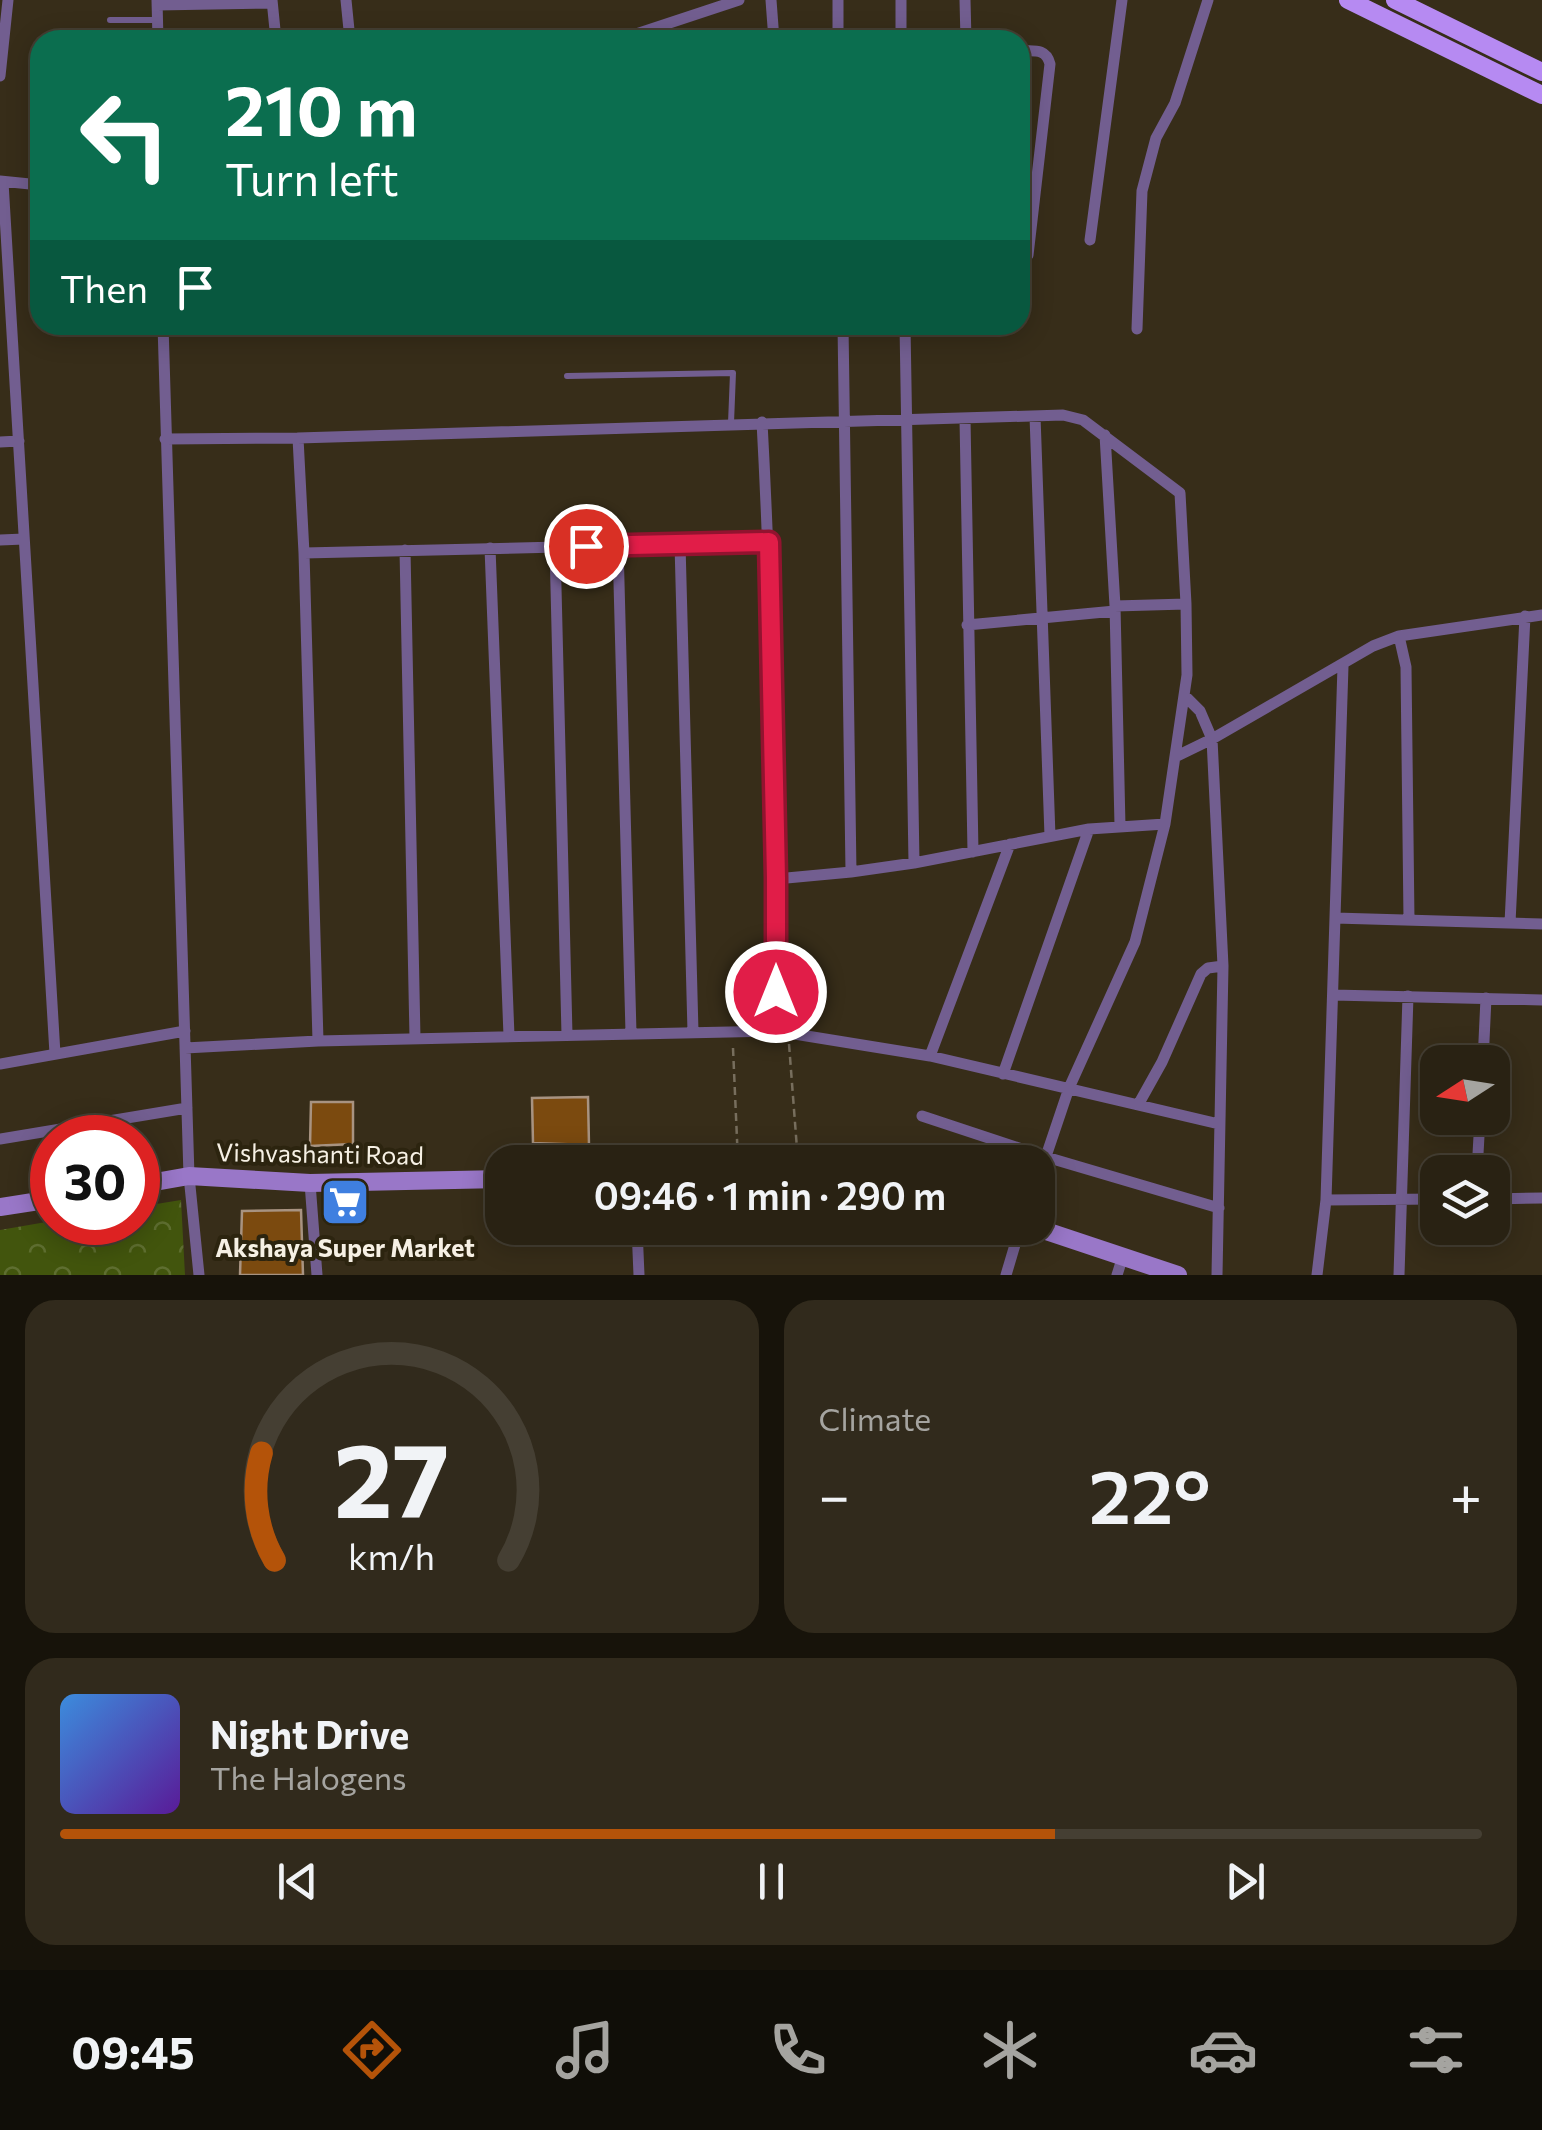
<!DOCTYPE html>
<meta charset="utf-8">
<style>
:root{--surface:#292213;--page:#312a1c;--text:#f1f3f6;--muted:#a5a4a0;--line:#453f33;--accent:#b45309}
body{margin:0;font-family:Commissioner,sans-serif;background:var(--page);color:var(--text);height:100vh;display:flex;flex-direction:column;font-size:38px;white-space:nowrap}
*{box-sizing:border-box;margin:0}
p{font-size:32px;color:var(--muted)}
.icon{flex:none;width:55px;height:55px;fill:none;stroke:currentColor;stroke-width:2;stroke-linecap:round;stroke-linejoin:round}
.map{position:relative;height:1275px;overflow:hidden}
.drawer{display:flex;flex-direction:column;gap:25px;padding:25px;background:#17130a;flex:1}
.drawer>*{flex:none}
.hud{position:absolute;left:30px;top:30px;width:1000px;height:305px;border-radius:30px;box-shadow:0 5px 25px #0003,0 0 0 2px var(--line);background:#0b6e4f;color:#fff;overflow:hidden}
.needle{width:65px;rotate:258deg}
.fabs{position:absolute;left:1420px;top:1045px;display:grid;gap:20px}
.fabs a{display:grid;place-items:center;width:90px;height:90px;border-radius:20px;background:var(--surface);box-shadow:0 5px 25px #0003,0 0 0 2px var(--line);font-size:50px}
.speed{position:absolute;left:30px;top:1115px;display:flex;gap:20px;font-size:50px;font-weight:700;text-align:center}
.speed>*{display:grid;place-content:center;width:130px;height:130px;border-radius:50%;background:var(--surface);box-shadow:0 5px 25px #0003,0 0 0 2px var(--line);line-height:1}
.speed .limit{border:15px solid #d22;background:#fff;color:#111}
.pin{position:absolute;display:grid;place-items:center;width:85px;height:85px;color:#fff;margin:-42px;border:5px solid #fff;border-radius:50%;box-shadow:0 2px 10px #0007}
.me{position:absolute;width:110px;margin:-55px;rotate:0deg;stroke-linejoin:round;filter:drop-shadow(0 0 8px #0008)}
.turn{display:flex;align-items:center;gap:35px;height:210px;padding:0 30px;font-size:45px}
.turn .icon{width:130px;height:130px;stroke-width:2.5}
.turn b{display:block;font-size:70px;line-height:85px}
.then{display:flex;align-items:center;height:95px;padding:0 30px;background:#0003;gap:20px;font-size:38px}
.big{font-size:75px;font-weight:600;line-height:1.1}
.drawer .tile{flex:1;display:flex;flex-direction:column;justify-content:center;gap:15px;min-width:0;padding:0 35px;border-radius:30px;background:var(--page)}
.drawer .dial{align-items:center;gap:0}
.dial svg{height:260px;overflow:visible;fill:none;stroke:var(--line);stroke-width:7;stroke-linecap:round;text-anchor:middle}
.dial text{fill:var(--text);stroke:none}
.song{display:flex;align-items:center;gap:30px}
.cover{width:120px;height:120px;border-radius:15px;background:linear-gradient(135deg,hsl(210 70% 55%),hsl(270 70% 35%))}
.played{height:10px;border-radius:5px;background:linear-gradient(90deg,var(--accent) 70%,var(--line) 70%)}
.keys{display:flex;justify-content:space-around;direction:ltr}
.heat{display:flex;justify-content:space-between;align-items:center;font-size:55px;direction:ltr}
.drawer .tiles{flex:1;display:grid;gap:25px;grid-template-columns:1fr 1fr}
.tile:last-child{grid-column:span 2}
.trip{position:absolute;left:485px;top:1145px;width:570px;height:100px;border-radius:30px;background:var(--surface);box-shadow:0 5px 25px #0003,0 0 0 2px var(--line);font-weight:600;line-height:100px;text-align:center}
.tab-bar{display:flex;height:160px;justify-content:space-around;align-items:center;background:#100e08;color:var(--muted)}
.tab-bar .icon{width:70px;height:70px}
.tab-bar .active{color:var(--accent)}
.tab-bar b{font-size:45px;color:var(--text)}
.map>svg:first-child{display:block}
</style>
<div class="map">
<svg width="1542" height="1275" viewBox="0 0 1542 1275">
<defs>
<pattern id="park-crowns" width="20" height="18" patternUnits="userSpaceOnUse" patternTransform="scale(2.5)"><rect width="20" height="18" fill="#42550d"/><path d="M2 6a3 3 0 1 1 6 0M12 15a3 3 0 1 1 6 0" fill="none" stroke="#5e6e30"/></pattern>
</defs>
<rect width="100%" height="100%" fill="#372d19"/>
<path fill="url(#park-crowns)" d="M181,1200l4,75h-185v-45l52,-9 86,1v-15z"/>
<path fill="#7b4a0f" stroke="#a89381" stroke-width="2.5" d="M588,1097l1,48 -56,-2 -1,-45z
M311,1102h42v42l-43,2z
M301,1210l2,65h-63l2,-64z"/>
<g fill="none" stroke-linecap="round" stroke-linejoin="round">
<path stroke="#776e5d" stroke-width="2.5" stroke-dasharray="8 5" stroke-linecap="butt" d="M789,1044l9,118
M733,1048l5,114"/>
<path stroke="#725e90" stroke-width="6" d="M110,20h47
M567,376l166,-3 -2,50"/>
<path stroke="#725e90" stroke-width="11" d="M157,0l1,40
M272,0l4,40
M346,0l4,40
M771,0l3,40
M838,0v40
M901,0v40
M965,0l1,40
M157,5l115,-2
M618,40l121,-40
M1020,51c14,0 26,-3 30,13l-22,191 -5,5h-3
M0,76l8,-76
M0,181l40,4
M3,182l52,872
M1090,240l32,-240
M163,325l26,851 10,99
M843,325l8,547
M905,325l9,538
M1137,329l5,-138 14,-53 19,-35 33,-103
M1035,416l15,420
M965,419l8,433
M762,422c11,203 14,406 14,609
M1105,435l10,171 5,220
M298,438l6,115 14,488
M165,439l133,-1 765,-23 20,5 97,73 6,111 1,71 -22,149 -30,118 -66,146 -31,92
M0,442l19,-1
M0,540l24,-1
M680,544l13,488
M618,545l13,488
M555,547l12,488
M490,548l19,488
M405,550l10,488
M304,553l465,-11
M1115,606l71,-2
M967,625l148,-14
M1399,636l7,31 3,253
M1184,695l16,16 12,28 11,227 -6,309
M1175,757l37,-18 161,-93 26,-10 143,-21
M776,879l75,-7 63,-9 175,-34 76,-5
M1335,918l207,6
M1510,923l15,-307
M1333,995l209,5
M185,1048l133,-7 458,-10 154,25 289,68
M930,1056l80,-212
M1483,1062l3,-64
M0,1064l185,-33
M1003,1074l86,-245
M1138,1105l24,-43 39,-88 7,-6 15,-2
M922,1116l124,41 173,51
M0,1139l187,-31
M1477,1172l3,-54
M310,1183l7,92
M1492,1199l50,-1
M1326,1200l112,-1
M637,1228l2,47
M1006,1275l14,-47
M1117,1275l6,-19
M1317,1275l9,-75 17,-534
M1399,1275l9,-279"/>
<path stroke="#9977c8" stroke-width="18" d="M138,1185l51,-9 121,7 192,-4
M0,1207l52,-8
M1037,1228l141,47"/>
<path stroke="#b68af2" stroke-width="18" d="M1348,0l194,95
M1395,0l147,72"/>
</g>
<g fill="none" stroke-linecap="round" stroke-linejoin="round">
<g stroke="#92132f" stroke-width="25">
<path id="route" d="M586,546l183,-4 7,336v114"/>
</g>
<use href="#route" stroke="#e11d48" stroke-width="18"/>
</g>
<defs>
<g id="supermarket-square" transform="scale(2.5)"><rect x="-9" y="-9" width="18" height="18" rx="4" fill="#3f7fe0" stroke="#2c240f"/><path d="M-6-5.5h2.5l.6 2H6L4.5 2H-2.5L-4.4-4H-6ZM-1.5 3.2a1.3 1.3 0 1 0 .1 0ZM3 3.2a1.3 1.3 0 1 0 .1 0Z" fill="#fff"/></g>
</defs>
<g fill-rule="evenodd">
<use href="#supermarket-square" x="345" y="1202"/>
</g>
<g text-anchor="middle" stroke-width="8" stroke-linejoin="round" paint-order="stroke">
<g font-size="25" fill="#f6f0e4" stroke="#2c240f">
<text transform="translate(320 1154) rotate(1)" y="9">Vishvashanti Road</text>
</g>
<g font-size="25" font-weight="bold" fill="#f6f0e4" stroke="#2c240f">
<text x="345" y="1257">Akshaya Super Market</text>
</g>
</g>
</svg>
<div class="fabs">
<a><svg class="needle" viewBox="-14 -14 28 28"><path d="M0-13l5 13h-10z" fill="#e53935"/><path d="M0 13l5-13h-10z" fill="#a5a4a0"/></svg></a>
<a><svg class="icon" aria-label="layers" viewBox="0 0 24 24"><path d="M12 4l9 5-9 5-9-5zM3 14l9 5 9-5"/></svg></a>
</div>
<div class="speed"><div class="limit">30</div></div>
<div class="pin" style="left:586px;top:546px;background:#d93025"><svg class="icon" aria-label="arrive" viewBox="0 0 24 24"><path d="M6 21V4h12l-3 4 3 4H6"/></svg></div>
<svg class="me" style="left:776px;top:992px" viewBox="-20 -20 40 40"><circle r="17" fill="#e11d48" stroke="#fff" stroke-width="3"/><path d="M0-11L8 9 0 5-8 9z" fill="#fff"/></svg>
<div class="trip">09:46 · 1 min · 290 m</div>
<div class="hud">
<div class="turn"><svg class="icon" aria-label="left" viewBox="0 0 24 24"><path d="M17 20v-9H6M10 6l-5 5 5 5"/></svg><div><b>210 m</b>Turn left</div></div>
<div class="then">Then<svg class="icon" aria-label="arrive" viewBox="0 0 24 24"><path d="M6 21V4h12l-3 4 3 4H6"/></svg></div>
</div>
</div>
<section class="drawer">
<div class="tiles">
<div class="tile dial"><svg viewBox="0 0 100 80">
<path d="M14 69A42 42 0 1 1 86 69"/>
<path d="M14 69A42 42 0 0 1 10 36" stroke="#b45309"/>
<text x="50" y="56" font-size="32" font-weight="700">27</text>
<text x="50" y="72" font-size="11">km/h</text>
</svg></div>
<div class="tile"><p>Climate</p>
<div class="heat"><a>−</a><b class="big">22°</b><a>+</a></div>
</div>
<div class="tile">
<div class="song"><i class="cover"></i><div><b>Night Drive</b><p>The Halogens</p></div></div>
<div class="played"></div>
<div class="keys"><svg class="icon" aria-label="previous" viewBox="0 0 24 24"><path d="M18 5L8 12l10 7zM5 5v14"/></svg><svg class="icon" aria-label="pause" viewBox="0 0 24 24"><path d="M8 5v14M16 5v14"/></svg><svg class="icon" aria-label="next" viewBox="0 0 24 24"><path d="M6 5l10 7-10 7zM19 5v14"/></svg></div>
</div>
</div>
</section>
<nav class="tab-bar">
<b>09:45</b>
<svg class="icon active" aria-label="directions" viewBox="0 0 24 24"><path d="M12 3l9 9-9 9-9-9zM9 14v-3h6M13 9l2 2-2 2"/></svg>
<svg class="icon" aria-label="music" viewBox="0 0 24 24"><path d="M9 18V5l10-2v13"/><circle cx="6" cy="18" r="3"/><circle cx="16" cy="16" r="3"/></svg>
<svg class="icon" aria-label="phone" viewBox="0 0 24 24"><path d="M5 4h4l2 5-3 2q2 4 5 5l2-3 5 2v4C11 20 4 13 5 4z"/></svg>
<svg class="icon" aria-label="climate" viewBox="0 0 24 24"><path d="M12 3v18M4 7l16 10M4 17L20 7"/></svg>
<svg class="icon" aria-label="car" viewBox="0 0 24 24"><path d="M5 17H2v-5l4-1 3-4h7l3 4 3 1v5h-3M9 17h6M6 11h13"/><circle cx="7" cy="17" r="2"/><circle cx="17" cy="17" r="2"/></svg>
<svg class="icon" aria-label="filters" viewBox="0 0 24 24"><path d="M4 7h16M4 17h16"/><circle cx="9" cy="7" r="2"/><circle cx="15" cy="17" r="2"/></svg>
</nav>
